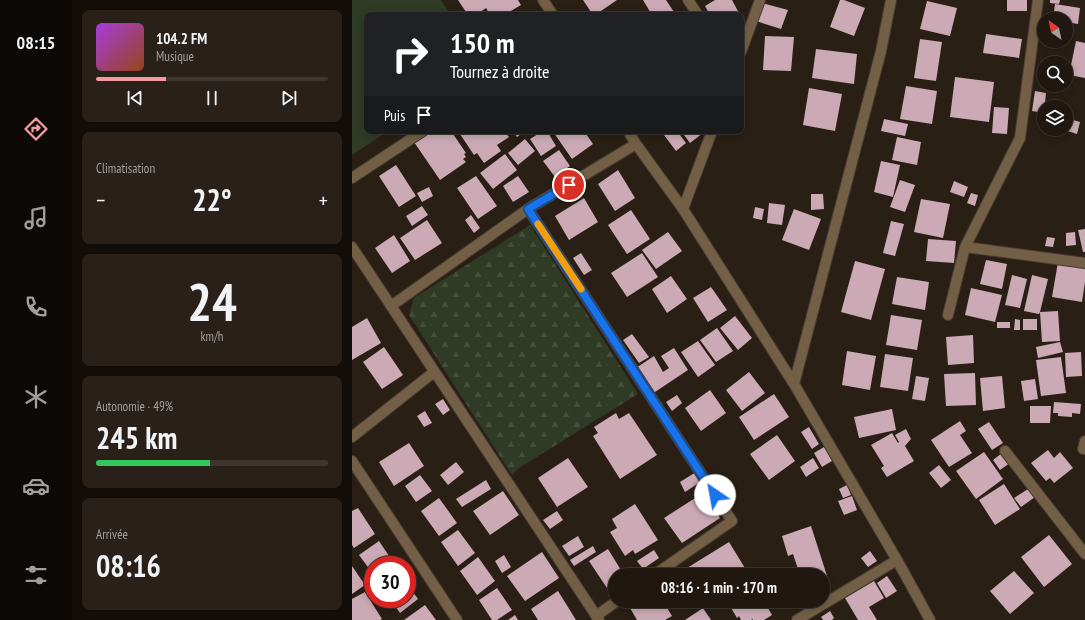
<!DOCTYPE html>
<html lang="fr">
<meta charset="utf-8">
<style>
:root{--surface:#201710;--page:#282019;--text:#f1f3f6;--muted:#a29f9f;--line:#3d3630;--accent:#f49aa3}
body{margin:0;font-family:"PT Sans Narrow",sans-serif;background:var(--page);color:var(--text);height:100vh;display:flex;flex-direction:column;font-size:15px;white-space:nowrap}
*{box-sizing:border-box;margin:0}
p{font-size:13px;color:var(--muted)}
.icon{flex:none;width:22px;height:22px;fill:none;stroke:currentColor;stroke-width:2;stroke-linecap:round;stroke-linejoin:round}
.map{position:relative;flex:1;overflow:hidden}
.side{display:flex;flex-direction:column;gap:10px;padding:10px;background:#120d09;width:280px}
.side>*{flex:none}
.hud{position:absolute;left:12px;top:12px;width:380px;height:122px;border-radius:8px;box-shadow:0 2px 10px #0003,0 0 0 1px var(--line);background:#202124;color:#fff;overflow:hidden}
.needle{width:26px;rotate:327deg}
.buttons{position:absolute;left:685px;top:12px;display:grid;gap:8px}
.buttons a{display:grid;place-items:center;width:36px;height:36px;border-radius:50%;background:var(--surface);box-shadow:0 2px 10px #0003,0 0 0 1px var(--line);font-size:20px}
.speed{position:absolute;left:12px;top:556px;display:flex;gap:8px;font-size:20px;font-weight:700;text-align:center}
.speed>*{display:grid;place-content:center;width:52px;height:52px;border-radius:50%;background:var(--surface);box-shadow:0 2px 10px #0003,0 0 0 1px var(--line);line-height:1}
.speed .limit{border:6px solid #d22;background:#fff;color:#111}
.pin{position:absolute;display:grid;place-items:center;width:34px;height:34px;color:#fff;margin:-17px;border:2px solid #fff;border-radius:50%;box-shadow:0 1px 4px #0007}
.me{position:absolute;width:44px;margin:-22px;rotate:327deg;stroke-linejoin:round;filter:drop-shadow(0 0 3px #0008)}
.turn{display:flex;align-items:center;gap:14px;height:84px;padding:0 20px;font-size:18px}
.turn .icon{width:52px;height:52px;stroke-width:2.5}
.turn b{display:block;font-size:28px;line-height:34px}
.then{display:flex;align-items:center;height:38px;padding:0 20px;background:#0003;gap:8px;font-size:15px}
.big{font-size:30px;font-weight:800;line-height:1.1}
.side .widget{flex:1;display:flex;flex-direction:column;justify-content:center;gap:6px;min-width:0;padding:0 14px;border-radius:8px;background:var(--page)}
.side .dial{align-items:center;gap:0}
.dial b{font-size:52px;line-height:1}
.song{display:flex;align-items:center;gap:12px}
.cover{width:48px;height:48px;border-radius:6px;background:linear-gradient(135deg,hsl(280 70% 55%),hsl(20 70% 35%))}
.played{height:4px;border-radius:2px;background:linear-gradient(90deg,var(--accent) 30%,var(--line) 30%)}
.keys{display:flex;justify-content:space-around;direction:ltr}
.heat{display:flex;justify-content:space-between;align-items:center;font-size:22px;direction:ltr}
.charge{height:6px;border-radius:3px;background:linear-gradient(90deg,#34c759 49%,var(--line) 0)}
.trip{position:absolute;left:256px;top:568px;width:222px;height:40px;border-radius:20px;background:var(--surface);box-shadow:0 2px 10px #0003,0 0 0 1px var(--line);font-weight:800;line-height:40px;text-align:center}
main{display:flex;flex:1;min-height:0}
.dock{display:flex;flex-direction:column;width:72px;justify-content:space-around;align-items:center;background:#0d0906;color:var(--muted)}
.dock .icon{width:28px;height:28px}
.dock .active{color:var(--accent)}
.dock b{font-size:18px;color:var(--text)}
.map>svg:first-child{display:block}
</style>
<main>
<nav class="dock">
<b>08:15</b>
<svg class="icon active" aria-label="directions" viewBox="0 0 24 24"><path d="M12 3l9 9-9 9-9-9zM9 14v-3h6M13 9l2 2-2 2"/></svg>
<svg class="icon" aria-label="music" viewBox="0 0 24 24"><path d="M9 18V5l10-2v13"/><circle cx="6" cy="18" r="3"/><circle cx="16" cy="16" r="3"/></svg>
<svg class="icon" aria-label="phone" viewBox="0 0 24 24"><path d="M5 4h4l2 5-3 2q2 4 5 5l2-3 5 2v4C11 20 4 13 5 4z"/></svg>
<svg class="icon" aria-label="climate" viewBox="0 0 24 24"><path d="M12 3v18M4 7l16 10M4 17L20 7"/></svg>
<svg class="icon" aria-label="car" viewBox="0 0 24 24"><path d="M5 17H2v-5l4-1 3-4h7l3 4 3 1v5h-3M9 17h6M6 11h13"/><circle cx="7" cy="17" r="2"/><circle cx="17" cy="17" r="2"/></svg>
<svg class="icon" aria-label="filters" viewBox="0 0 24 24"><path d="M4 7h16M4 17h16"/><circle cx="9" cy="7" r="2"/><circle cx="15" cy="17" r="2"/></svg>
</nav>
<section class="side">
<div class="widget">
<div class="song"><i class="cover"></i><div><b>104.2 FM</b><p>Musique</p></div></div>
<div class="played"></div>
<div class="keys"><svg class="icon" aria-label="previous" viewBox="0 0 24 24"><path d="M18 5L8 12l10 7zM5 5v14"/></svg><svg class="icon" aria-label="pause" viewBox="0 0 24 24"><path d="M8 5v14M16 5v14"/></svg><svg class="icon" aria-label="next" viewBox="0 0 24 24"><path d="M6 5l10 7-10 7zM19 5v14"/></svg></div>
</div>
<div class="widget"><p>Climatisation</p>
<div class="heat"><a>−</a><b class="big">22°</b><a>+</a></div>
</div>
<div class="widget dial"><b>24</b><p>km/h</p></div>
<div class="widget"><p>Autonomie · 49%</p><b class="big">245 km</b><div class="charge"></div></div>
<div class="widget"><p>Arrivée</p><b class="big">08:16</b></div>
</section>
<div class="map">
<svg width="733" height="620" viewBox="0 0 733 620">
<defs>
<pattern id="forest-firs" width="22" height="20" patternUnits="userSpaceOnUse"><rect width="22" height="20" fill="#2f3b25"/><path d="M5 1l3.5 6h-7zM16 11l3.5 6h-7z" fill="#444e3a"/></pattern>
</defs>
<rect width="100%" height="100%" fill="#2a1f15"/>
<path fill="#2f3b25" d="M0,0h89l10,15h-84v116h21l-36,24z"/>
<path fill="url(#forest-firs)" d="M178,225l108,169 -119,74 -7,7 -103,-160 5,-17z"/>
<path fill="#cbaab5" d="M106,0h60l3,5 -17,10h-14l-4,-7 -10,7h-8z
M231,0h34l-22,15h-2z
M291,0h23l10,15h-24z
M363,0h17l8,15h-30l-5,-9z
M488,0h4l21,8 -11,28 -24,-9z
M655,0h20v11h-20z
M698,0h10l-1,4 -9,-1z
M575,1l30,7 -7,28 -30,-7z
M410,3l26,7 -7,19 -25,-8z
M703,4l25,4 -2,16 -12,-2v-3h-13z
M634,34l36,5 -3,19 -36,-5z
M413,36l29,1 -3,34 -28,-1z
M568,39l22,3 -6,39 -22,-3z
M724,41l9,2v35l-16,-3z
M464,49l41,5 -3,30 -42,-6z
M603,77l39,5 -5,40 -39,-5z
M554,86l31,5 -5,33 -32,-5z
M457,88l33,6 -7,37 -32,-6z
M683,91l11,2 -2,20 -12,-2z
M642,107l15,1 -2,26 -15,-1z
M714,118l14,4 -3,12 -16,-5h5z
M532,119l24,5 -3,12 -24,-5z
M78,131h21l15,22 -2,1 2,3 -3,2 3,3 -26,18 -26,-38z
M106,131h46l5,6 -12,8 4,6 -17,12 -7,-10 -3,2z
M161,131h12l-8,6z
M191,131h4l9,15 -15,10 -11,-17z
M205,131h27l9,13 -21,15 -18,-26z
M309,131h16l9,12 -10,8z
M329,131h21l1,2 -13,10z
M545,137l24,5 -4,23 -25,-5z
M173,139l10,12 -17,14 -10,-12z
M207,150l11,16 -15,11 -12,-16z
M153,154l12,16 -24,19 -13,-16z
M529,161l19,4 -7,32 -19,-5z
M44,165l20,31 -17,11 -20,-31z
M266,170l17,28 -20,13 -17,-27z
M124,176l21,30 -19,13 -21,-31z
M166,176l11,16 -16,10 -10,-16z
M548,180l15,5 -10,27 -15,-5z
M602,181l14,6 -4,10 -14,-5z
M77,187l4,9 -11,6 -5,-9z
M619,193l7,2 -3,11 -8,-3z
M459,194h12l1,15 -13,1z
M232,198l14,24 -29,18 -14,-24z
M569,199l29,5 -7,34 -29,-6z
M417,203l16,2 -3,20 -15,-2z
M70,206l6,9 -16,11 -6,-10z
M403,207l9,2 -2,11 -9,-2z
M442,209l27,10 -12,31 -27,-10z
M279,210l19,29 -23,15 -19,-29z
M119,215l9,13 -6,5 -9,-13z
M75,220l15,23 -27,17 -15,-22z
M539,221l13,3 -9,32 -12,-3z
M733,229v23h-2l-5,-22z
M316,232l14,19 -26,18 -14,-19z
M723,232l1,13 -10,1v-13z
M42,235l16,26 -18,12 -17,-25z
M695,237l8,1 -2,9 -8,-1z
M576,239l28,2 -2,22 -28,-2z
M229,253l11,17 -8,5 -11,-17z
M290,253l16,24 -31,20 -16,-24z
M634,260l21,4 -5,25 -22,-5z
M503,261l30,8 -14,51 -30,-8z
M706,262l27,4v16l-3,20 -30,-5z
M660,275l15,4 -7,29 -15,-3z
M680,275l16,4 -8,33 18,-1 2,30 -18,1 -2,-30 -1,2 -15,-3z
M319,276l16,23 -20,14 -15,-24z
M545,277l32,5 -4,28 -33,-6z
M359,287l16,23 -19,12 -15,-24z
M619,288l31,7 -7,27 -30,-7z
M539,315l31,5 -5,30 -31,-5z
M383,316l17,22 -14,12 -18,-22z
M15,318l14,25 -29,17v-33z
M663,319l5,1v10h-6z
M671,319h14v11h-14z
M645,322h13v6h-13z
M365,328l16,23 -17,11 -16,-22z
M280,334l17,23 -10,6 -16,-23z
M621,335l1,28 -26,2 -2,-28z
M346,341l17,24 -17,12 -17,-25z
M708,342l3,10 -25,6 -2,-11z
M32,347l19,28 -21,14 -19,-27z
M322,348l14,22 -36,24 -16,-26 18,-12 9,16 6,-4 -8,-12z
M495,351l29,5 -6,34 -28,-5z
M729,352l1,24 -16,1 -1,-24z
M533,354l28,4 -5,33 -28,-4z
M709,357l5,36 -25,3 -5,-36z
M397,372l16,21 -23,18 -16,-21z
M623,373l1,32 -30,1 -2,-32z
M564,376l13,2 -4,23 -13,-2z
M650,376l3,32 -22,3 -3,-33z
M683,379l3,20 -14,2 -3,-20z
M358,390l16,23 -25,18 -16,-23z
M422,394l15,23 -35,23 -15,-23z
M325,395l5,8 -10,8 -6,-9z
M91,399l7,11 -7,5 -8,-11z
M702,402l27,2 -1,10 -8,-1v4l-14,-1v-3h-5z
M678,406h21l-1,17h-20z
M540,409l4,21 -37,8 -5,-21z
M73,411l7,12 -8,4 -7,-11z
M264,413l3,6 10,-6 28,42 -37,24 -27,-43 5,-3 -4,-6z
M608,421l6,10 -6,4 12,18 -23,14 -18,-27z
M637,422l14,21 -11,7 -14,-21z
M457,427l10,17 -7,5 -11,-17z
M554,429l5,10 -6,7 9,15 -27,16 -6,-9 3,-2 -13,-21 21,-12 6,10 1,-1 -4,-7z
M425,435l18,26 -26,19 -19,-26z
M57,443l15,23 -30,20 -15,-24z
M472,447l8,14 -10,6 -8,-14z
M696,450l6,8 6,-6 13,16 -19,15 -4,-5 -4,3 -15,-18z
M632,452l19,27 -27,20 -20,-28z
M650,453l8,10 -10,7 -7,-10z
M216,458l20,29 -31,20 -19,-29z
M461,458l6,10 -13,9 -6,-10z
M104,462l8,10 -16,13 -8,-10z
M587,465l12,15 -10,8 -12,-15z
M344,472l6,9 -17,11 -5,-10z
M68,475l12,16 -16,11 -11,-16z
M134,480l5,9 -29,18 -6,-8z
M652,484l16,25 -25,16 -16,-25z
M495,485l4,10 -8,3 -4,-9z
M676,489l7,8 -14,10 -7,-9z
M151,491l16,24 -29,20 -17,-24z
M351,493l17,25 -38,25 -18,-25z
M500,496l5,14 -13,5 -6,-14z
M87,498l18,25 -18,13 -18,-25z
M283,504l23,36 -23,14 -2,-4 -8,6 -15,-24 7,-4 -5,-9z
M6,508l17,26 -21,14 -2,-3v-34z
M205,511l6,9 -13,9 -7,-9z
M459,526l18,56 -4,2 -2,-9h-23l-7,-21 -5,2 -6,-20z
M106,530l17,23 -17,13 -17,-24z
M697,535l23,29 -28,23 -23,-30z
M226,536l6,11 -15,9 -7,-10z
M27,541l16,24h-22v9l-14,-19z
M377,542l19,31 -2,2h-55l-4,-7z
M241,546l3,6 -22,14 -4,-6z
M256,549l16,26h-9v7l-8,6 -18,-27z
M302,550l5,8 -16,11 -6,-8z
M518,551l7,10 -9,6 -7,-9z
M190,552l17,26 -34,23 -18,-25z
M152,555l7,12 -9,6 -7,-12z
M126,557l17,24 -18,14 -17,-24z
M0,566l13,19 -13,9z
M662,571l20,22 -24,21 -20,-23z
M535,576l10,15 -11,7 -9,-15z
M522,581l10,17 -15,9 8,13h-19l-13,-22z
M55,584l11,15 -18,14 -10,-14h17z
M145,588l15,22 -15,10h-5l-13,-20z
M206,591l18,29h-38l-7,-11z
M13,592l17,27 -2,1h-28v-21z
M274,601h37l9,15 -7,4h-28z
M387,601h25l8,14 -8,5h-11v-1l-2,1h-10l-2,-4 -2,2 -7,-12z
M73,605l11,15h-32z
M351,608l8,12h-26z
M478,611l4,7 -2,2h-9l-2,-3z
M163,615l3,5h-10z"/>
<g fill="none" stroke-linecap="round" stroke-linejoin="round">
<g stroke="#473c32" stroke-width="12">
<path id="minor" d="M191,0l10,15
M336,0l10,15
M389,52l19,-52
M276,131l8,13 47,65 111,175 103,176 33,60
M0,178l71,-47
M176,209l204,312 -78,54
M331,209l29,-78
M0,247l247,373
M613,247l120,16
M39,306l137,-97 108,-65
M596,315l17,-68 55,-109 18,-138
M442,384l87,-333 10,-51
M0,437l82,-65
M733,441l-2,8h2
M653,451l80,103
M0,461l105,159
M244,616l21,-15
M445,620l100,-60"/>
</g>
<use href="#minor" stroke="#735f46" stroke-width="10"/>
</g>
<g fill="none" stroke-linecap="round" stroke-linejoin="round">
<g stroke="#114b97" stroke-width="10">
<path id="route" d="M217,185l-41,24 187,286"/>
</g>
<use href="#route" stroke="#1a73e8" stroke-width="7"/>
<path stroke="#f59e0b" stroke-width="7" d="M186,224l43,65"/>
</g>
</svg>
<div class="buttons">
<a><svg class="needle" viewBox="-14 -14 28 28"><path d="M0-13l5 13h-10z" fill="#e53935"/><path d="M0 13l5-13h-10z" fill="#a29f9f"/></svg></a>
<a><svg class="icon" aria-label="search" viewBox="0 0 24 24"><circle cx="10" cy="10" r="6"/><path d="M15 15l6 6"/></svg></a>
<a><svg class="icon" aria-label="layers" viewBox="0 0 24 24"><path d="M12 4l9 5-9 5-9-5zM3 14l9 5 9-5"/></svg></a>
</div>
<div class="speed"><div class="limit">30</div></div>
<div class="pin" style="left:217px;top:185px;background:#d93025"><svg class="icon" aria-label="arrive" viewBox="0 0 24 24"><path d="M6 21V4h12l-3 4 3 4H6"/></svg></div>
<svg class="me" style="left:363px;top:495px" viewBox="-20 -20 40 40"><circle r="19" fill="#fff"/><path d="M0-13L10 11 0 6-10 11z" fill="#1a73e8"/></svg>
<div class="trip">08:16 · 1 min · 170 m</div>
<div class="hud">
<div class="turn"><svg class="icon" aria-label="right" viewBox="0 0 24 24"><path d="M7 20v-9h11M14 6l5 5-5 5"/></svg><div><b>150 m</b>Tournez à droite</div></div>
<div class="then">Puis<svg class="icon" aria-label="arrive" viewBox="0 0 24 24"><path d="M6 21V4h12l-3 4 3 4H6"/></svg></div>
</div>
</div>
</main>
